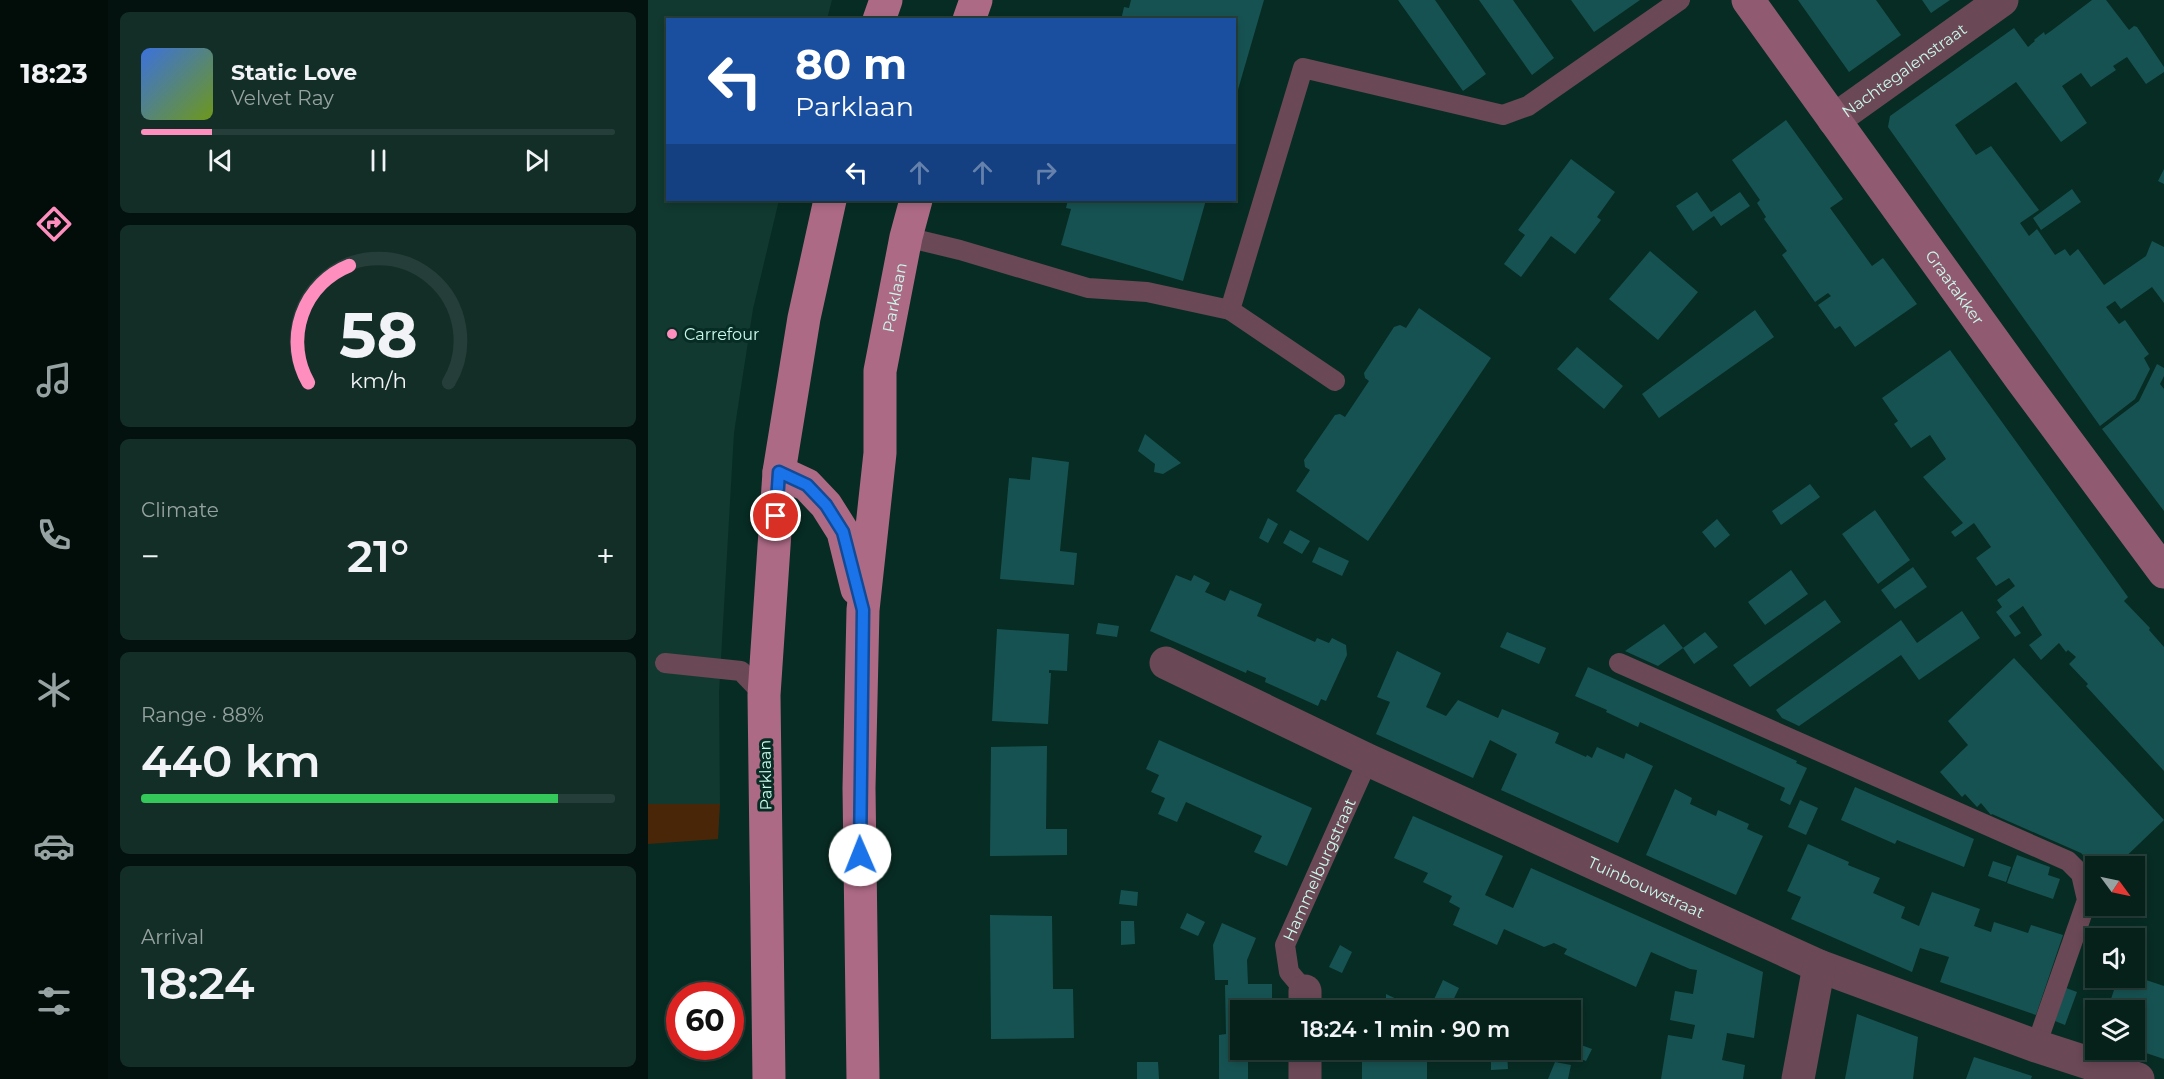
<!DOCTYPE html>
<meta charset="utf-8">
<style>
:root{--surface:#05211a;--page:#132e27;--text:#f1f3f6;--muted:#97a3a2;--line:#263e39;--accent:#fe8ebd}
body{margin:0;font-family:Montserrat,sans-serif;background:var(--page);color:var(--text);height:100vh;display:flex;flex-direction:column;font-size:22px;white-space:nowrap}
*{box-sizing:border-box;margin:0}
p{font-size:20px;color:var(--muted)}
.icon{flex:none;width:33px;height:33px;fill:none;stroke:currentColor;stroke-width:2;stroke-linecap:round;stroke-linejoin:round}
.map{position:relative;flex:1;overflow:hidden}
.details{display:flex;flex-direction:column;gap:12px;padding:12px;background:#03120e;width:540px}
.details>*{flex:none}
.hud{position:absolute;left:18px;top:18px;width:570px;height:183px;border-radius:0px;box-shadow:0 3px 9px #0003,0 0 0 2px var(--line);background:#1a4fa0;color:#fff;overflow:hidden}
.needle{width:39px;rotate:123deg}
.tools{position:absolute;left:1437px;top:856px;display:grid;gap:12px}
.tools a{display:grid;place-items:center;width:60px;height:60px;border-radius:0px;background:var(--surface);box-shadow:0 3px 9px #0003,0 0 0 2px var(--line);font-size:30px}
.speed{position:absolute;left:18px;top:982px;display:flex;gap:12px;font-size:30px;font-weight:700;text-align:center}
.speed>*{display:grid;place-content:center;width:78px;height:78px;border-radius:50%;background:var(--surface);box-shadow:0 3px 9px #0003,0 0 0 2px var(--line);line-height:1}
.speed .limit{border:9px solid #d22;background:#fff;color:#111}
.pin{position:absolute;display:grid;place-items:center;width:51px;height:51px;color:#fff;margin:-26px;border:3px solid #fff;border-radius:50%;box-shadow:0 2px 6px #0007}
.me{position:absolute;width:66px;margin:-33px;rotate:359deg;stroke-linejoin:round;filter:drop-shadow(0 0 4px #0008)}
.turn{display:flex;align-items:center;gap:21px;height:126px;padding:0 30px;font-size:27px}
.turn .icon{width:78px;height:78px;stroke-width:2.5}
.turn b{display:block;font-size:42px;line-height:51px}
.lanes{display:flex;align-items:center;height:57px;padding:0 30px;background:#0003;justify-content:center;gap:30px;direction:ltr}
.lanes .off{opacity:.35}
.big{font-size:45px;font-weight:600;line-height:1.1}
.details .widget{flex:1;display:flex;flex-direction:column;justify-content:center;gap:9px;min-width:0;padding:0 21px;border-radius:9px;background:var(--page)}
.details .dial{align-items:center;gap:0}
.dial svg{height:156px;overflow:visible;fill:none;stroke:var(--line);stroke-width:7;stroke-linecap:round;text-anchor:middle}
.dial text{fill:var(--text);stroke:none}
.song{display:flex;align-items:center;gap:18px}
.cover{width:72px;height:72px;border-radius:9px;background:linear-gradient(135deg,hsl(220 70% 55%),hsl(80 70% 35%))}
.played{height:6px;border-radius:3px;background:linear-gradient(90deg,var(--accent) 15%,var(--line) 15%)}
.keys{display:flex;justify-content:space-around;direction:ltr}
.heat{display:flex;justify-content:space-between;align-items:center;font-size:33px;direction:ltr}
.charge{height:9px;border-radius:4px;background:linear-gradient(90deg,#34c759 88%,var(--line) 0)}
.trip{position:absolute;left:582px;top:1000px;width:351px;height:60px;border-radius:0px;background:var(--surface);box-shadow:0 3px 9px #0003,0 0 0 2px var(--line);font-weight:600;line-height:60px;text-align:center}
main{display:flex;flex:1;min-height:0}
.tab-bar{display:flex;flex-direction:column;width:108px;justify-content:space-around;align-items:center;background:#020d0a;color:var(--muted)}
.tab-bar .icon{width:42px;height:42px}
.tab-bar .active{color:var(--accent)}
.tab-bar b{font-size:27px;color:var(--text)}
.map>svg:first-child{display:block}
</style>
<main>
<nav class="tab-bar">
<b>18:23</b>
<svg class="icon active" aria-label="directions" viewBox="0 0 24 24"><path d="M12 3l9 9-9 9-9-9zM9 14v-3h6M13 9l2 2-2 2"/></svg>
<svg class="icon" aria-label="music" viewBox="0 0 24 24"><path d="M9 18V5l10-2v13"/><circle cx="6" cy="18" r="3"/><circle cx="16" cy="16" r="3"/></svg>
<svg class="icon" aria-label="phone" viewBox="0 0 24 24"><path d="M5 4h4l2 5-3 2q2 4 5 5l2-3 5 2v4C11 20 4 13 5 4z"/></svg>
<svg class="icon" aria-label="climate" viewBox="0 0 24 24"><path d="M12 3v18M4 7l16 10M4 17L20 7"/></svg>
<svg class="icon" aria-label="car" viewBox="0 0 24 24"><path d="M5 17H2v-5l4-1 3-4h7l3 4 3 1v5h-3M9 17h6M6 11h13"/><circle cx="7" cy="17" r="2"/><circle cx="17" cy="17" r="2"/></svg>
<svg class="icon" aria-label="filters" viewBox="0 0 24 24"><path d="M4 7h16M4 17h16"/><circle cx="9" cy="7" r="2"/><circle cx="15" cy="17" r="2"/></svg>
</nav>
<section class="details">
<div class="widget">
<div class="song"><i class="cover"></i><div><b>Static Love</b><p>Velvet Ray</p></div></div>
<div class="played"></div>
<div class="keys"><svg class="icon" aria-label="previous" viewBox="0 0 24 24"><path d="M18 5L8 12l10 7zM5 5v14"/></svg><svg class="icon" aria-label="pause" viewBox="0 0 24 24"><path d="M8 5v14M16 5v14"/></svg><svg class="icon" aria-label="next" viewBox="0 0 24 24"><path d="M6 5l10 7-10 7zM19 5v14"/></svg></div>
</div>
<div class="widget dial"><svg viewBox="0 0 100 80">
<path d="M14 69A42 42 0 1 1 86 69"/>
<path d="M14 69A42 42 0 0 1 35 9" stroke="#fe8ebd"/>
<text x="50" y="56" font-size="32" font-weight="700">58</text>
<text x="50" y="72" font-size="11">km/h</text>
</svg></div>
<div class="widget"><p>Climate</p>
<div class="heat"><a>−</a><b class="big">21°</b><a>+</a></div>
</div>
<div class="widget"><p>Range · 88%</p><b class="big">440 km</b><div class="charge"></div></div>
<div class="widget"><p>Arrival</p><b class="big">18:24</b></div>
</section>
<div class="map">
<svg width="1516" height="1079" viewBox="0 0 1516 1079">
<rect width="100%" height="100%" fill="#072c23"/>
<path fill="#11392f" d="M0,0h184l-5,19 -159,1v180h111l-26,109 -19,124 -15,260 1,111h-72z"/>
<path fill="#4a2609" d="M0,804h72l-2,35 -70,5z"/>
<path fill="#175252" d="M483,0h133l-29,100 -1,-80h-113l3,-13 5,1z
M750,0h37l51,74 -23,17z
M831,0h34l41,58 -22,17z
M923,0h69l-46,32z
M1150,0h78l25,35 -52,37z
M1274,0h28l-19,13z
M1444,0h14l23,30 5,-4 3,1 27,40v5l-18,12 -19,-27 -14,9 3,4 -25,17 -10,-14 -19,13 25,37 -26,19 -45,-60 -61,43 21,30 15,-9 48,64 -19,13 9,13 8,-7 18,26 10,-6 5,7 8,-7 26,36 42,-29 6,-15 12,6v56l-12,-16 -31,22 -6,-8 -9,6 13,17 6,-4 24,34 -5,4 6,11 -15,30 -35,27 -212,-299 2,-11 124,-88 14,19 7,-6 -1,-1 10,-8 1,3 6,-4z
M1138,120l57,79 -13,9 42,58 11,-8 34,46 -62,43 -15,-21 -5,3 -17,-24 13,-9 -3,-3 -13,9 -33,-47 5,-4 -23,-32 2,-2 -9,-14 3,-3 -28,-40z
M923,159l44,33 -18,25 4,3 -26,34 -24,-18 -30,41 -17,-13 21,-29 -7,-5z
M1516,169v15l-6,-3z
M1424,189l9,13 -40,28 -8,-12z
M1049,192l14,20 29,-20 10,14 -29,20 -7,-10 -21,15 -17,-25z
M420,200h138l-23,81 -122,-36 10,-36 -5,-1z
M1002,251l48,41 -40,48 -49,-41z
M771,308l72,50 -123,183 -72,-50 14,-21 -5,-3 -1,-7 31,-45 5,-1 5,3 24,-36 -4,-3 -1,-5 30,-46 6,-2 6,3z
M1107,310l19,27 -115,81 -17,-24z
M929,347l46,39 -19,23 -47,-40z
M1302,350l178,247 -4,4 26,27 -1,2 15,17v124l-78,-85 2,-2 -19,-20 7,-7 -8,-7 -2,2 -7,-9 -18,17 -12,-15 13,-10 -19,-29 -14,10 12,17 -6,4 -19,-25 6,-5 -5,-7 18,-14 -6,-8 -13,8 -20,-28 15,-11 -17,-24 -19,14 -4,-5 12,-9 -40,-46 23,-18 -16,-24 -19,13 -17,-24 4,-3 -16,-23z
M1509,364l7,4v8l-4,8 4,5v122l-62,-82 37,-28z
M497,434l36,29 -18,11 -9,-2 1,-8 -17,-13z
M384,457l37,5 -9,89 17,2 -3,32 -74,-6 9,-101 21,2z
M1162,484l10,13 -39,28 -9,-14z
M1227,510l35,50 -32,24 -36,-50z
M620,518l10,6 -10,19 -9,-5z
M1069,519l13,16 -15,13 -13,-16z
M642,530l20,11 -8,13 -19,-11z
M671,547l30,14 -7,15 -30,-14z
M1265,567l14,20 -32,22 -14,-19z
M1143,570l17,24 -43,31 -17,-23z
M528,575l15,6 3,-6 16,8 -5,9 20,9 5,-11 32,14 -5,12 58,26 2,-4 12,5 3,-5 14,7 1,10 -21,46 -5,-2 -3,7 -53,-24 1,-4 -19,-8 -1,3 -96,-42z
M1177,600l16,22 -91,65 -17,-22z
M1314,611l18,27 -61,42 -18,-25 -102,71 -17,-8 -6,-8 125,-90 16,23z
M450,623l21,3 -2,11 -21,-3z
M1016,624l19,24 -25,18 -33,-15z
M349,629l72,5 -2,37 -18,-1v3h2l-3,51 -56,-3z
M859,632l39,16 -7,16 -39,-17z
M1057,632l13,15 -24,17 -11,-16z
M749,651l44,22 -15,34 20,9 12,-16 40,18 4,-9 57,24 -4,10 31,14 1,-2 5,3 5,-11 27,12 2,-6 27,13 -35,77 -117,-53 16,-36 -27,-14 -17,38 -97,-44 14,-32 -13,-5z
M1366,658l150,162 -49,47h-20l-14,-14 -89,-39 -1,1 -10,-12 -4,4 -12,-13 -3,3 -22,-25 28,-27 -20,-24z
M940,667l209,94 -1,2 11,5 -17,37 -10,-5 5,-12 -145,-66 -2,5 -32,-15 1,-2 -32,-14z
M511,740l153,68 -25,58 -33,-14 8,-16 -76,-34 -9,20 -19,-8 7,-16 -14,-6 8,-17 -13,-6z
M399,746l-1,83h21v26l-77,1 1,-109z
M1207,787l119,52 -10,28 -67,-27 -2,4 -54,-24z
M1027,789l17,9 -2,6 26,12 2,-6 31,14 -2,5 16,7 -27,59 -90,-40z
M1152,800l18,8 -12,27 -18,-8z
M765,816l90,40 -18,39 28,13 18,-40 232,104 -9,66 -27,-5 -2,12 -3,15 23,5 -2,14h-82l7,-44 24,4 3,-14 -25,-5 5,-29 18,3 4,-24 -7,-1 -39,-17 -15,35 -72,-33 3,-5 -13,-6 -10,4 -40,-18 -7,16 -44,-20 7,-17 -11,-6 3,-6 -29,-14 5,-9 -34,-15z
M1160,844l41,18 -1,3 32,13 -7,15 32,14 -4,11 18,8 13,-34 48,17 -6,17 17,6 3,-10 34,11 3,-8 32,10 -27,80 -96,-33 9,-25 -29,-9 -8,24 -121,-53 10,-22 -14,-6z
M1369,855l33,12 -2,8 12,4 -7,20 -46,-16z
M1345,861l18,6 -5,15 -18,-6z
M473,890l17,2 -1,14 -18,-2z
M539,913l18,9 -7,14 -18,-8z
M342,915l62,1 1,73h20l1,49 -83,1z
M473,921h13l1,23 -14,1z
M574,923l34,15 -9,22 1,24h24v27h-32v39h33v4h-25v25h-29v-44l7,-1 -1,-49h3v-5h-13l-2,-35z
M692,945l12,7 -10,21 -13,-6z
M1486,976l30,10v73l-30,-10v-38h-27l11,-33h16z
M795,980l16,8 -11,23h-12l-6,-3z
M1418,988l11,4 -12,33 -10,-4z
M738,994l36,17h-36z
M1209,1014l61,23 -5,42h-68z
M922,1041l22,8 -6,12 -23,-9v-2h7z
M714,1050h65v29h-65z
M890,1050h18l-3,6z
M859,1053l1,16 -17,1v-16z
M1326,1057l58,19 -1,3h-65z
M489,1062h21l1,17h-22z
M907,1062l16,3 -3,14h-20z"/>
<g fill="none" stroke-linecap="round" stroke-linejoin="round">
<g stroke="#6a4855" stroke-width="20">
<path d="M258,237l54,13 128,38 59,4 83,18"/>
<path d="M687,381l-105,-71 73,-242 200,47 25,-9 152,-106"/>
<path d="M17,663l76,8 23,24"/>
<path d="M971,663l449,198 13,13 6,26 -51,146"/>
<path id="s1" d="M657,991l-16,-19 -4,-27 83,-185"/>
</g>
<g stroke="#6a4855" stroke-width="33">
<path id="s2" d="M1186,120l168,-120"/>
<path id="s3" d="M518,663l202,97 451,206 217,80 102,33"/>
<path d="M657,1011v-20"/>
<path d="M657,1079v-29"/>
<path d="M1150,1079l21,-113"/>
</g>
<path stroke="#905b70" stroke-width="33" id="s4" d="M1100,0l273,379 143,193"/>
<g stroke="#ad6a85" stroke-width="33">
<path d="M231,20l7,-20"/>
<path d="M321,20l7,-20"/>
<path d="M131,472l28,13 19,20 17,27 14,57"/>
<path d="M121,1079l-5,-384 15,-223 25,-154 26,-118"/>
<path id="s5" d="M215,1079l-4,-291 4,-178 17,-157v-82l26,-134 10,-37"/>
</g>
</g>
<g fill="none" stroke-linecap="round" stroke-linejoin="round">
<g stroke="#114b97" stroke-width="15">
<path id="route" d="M128,516l3,-44 28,13 19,20 17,27 20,78 -3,245"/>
</g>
<use href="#route" stroke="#1a73e8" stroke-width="10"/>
</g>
<circle fill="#fe8ebd" stroke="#072c23" stroke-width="2" cx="24" cy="334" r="6"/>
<g text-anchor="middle" stroke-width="6" stroke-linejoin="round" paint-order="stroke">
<g font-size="16" fill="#c9faeb" stroke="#072c23">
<text dy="6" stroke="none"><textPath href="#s2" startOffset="86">Nachtegalenstraat</textPath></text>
<text dy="6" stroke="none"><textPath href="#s4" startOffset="354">Graatakker</textPath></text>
<text dy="6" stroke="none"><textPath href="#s5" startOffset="784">Parklaan</textPath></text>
<text transform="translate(117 775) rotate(-91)" y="6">Parklaan</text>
<text dy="6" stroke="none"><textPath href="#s1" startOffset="135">Hammelburgstraat</textPath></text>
<text dy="6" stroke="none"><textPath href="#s3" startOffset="530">Tuinbouwstraat</textPath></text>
</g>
<g font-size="16" fill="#c9faeb" stroke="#072c23" text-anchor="start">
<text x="36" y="340">Carrefour</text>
</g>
</g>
</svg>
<div class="tools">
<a><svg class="needle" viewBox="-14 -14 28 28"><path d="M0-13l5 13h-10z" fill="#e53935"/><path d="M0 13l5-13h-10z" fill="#97a3a2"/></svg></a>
<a><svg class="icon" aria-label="sound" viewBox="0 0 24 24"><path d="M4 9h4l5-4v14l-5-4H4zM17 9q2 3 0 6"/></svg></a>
<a><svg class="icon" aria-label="layers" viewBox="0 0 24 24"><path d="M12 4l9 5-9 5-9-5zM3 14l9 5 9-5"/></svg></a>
</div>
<div class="speed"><div class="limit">60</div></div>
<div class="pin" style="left:128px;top:516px;background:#d93025"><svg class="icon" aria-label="arrive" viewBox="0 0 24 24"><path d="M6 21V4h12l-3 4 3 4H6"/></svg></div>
<svg class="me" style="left:212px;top:855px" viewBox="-20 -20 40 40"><circle r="19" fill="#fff"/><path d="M0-13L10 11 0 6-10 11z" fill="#1a73e8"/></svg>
<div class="trip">18:24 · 1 min · 90 m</div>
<div class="hud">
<div class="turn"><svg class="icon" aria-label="left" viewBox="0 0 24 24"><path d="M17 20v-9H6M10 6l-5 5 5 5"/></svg><div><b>80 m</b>Parklaan</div></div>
<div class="lanes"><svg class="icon" aria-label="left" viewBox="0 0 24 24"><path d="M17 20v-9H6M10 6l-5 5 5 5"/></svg><svg class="icon off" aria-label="ahead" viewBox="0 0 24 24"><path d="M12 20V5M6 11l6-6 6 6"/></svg><svg class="icon off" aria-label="ahead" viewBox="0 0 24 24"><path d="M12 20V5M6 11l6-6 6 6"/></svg><svg class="icon off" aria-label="right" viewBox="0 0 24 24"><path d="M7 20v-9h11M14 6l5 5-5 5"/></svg></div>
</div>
</div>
</main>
